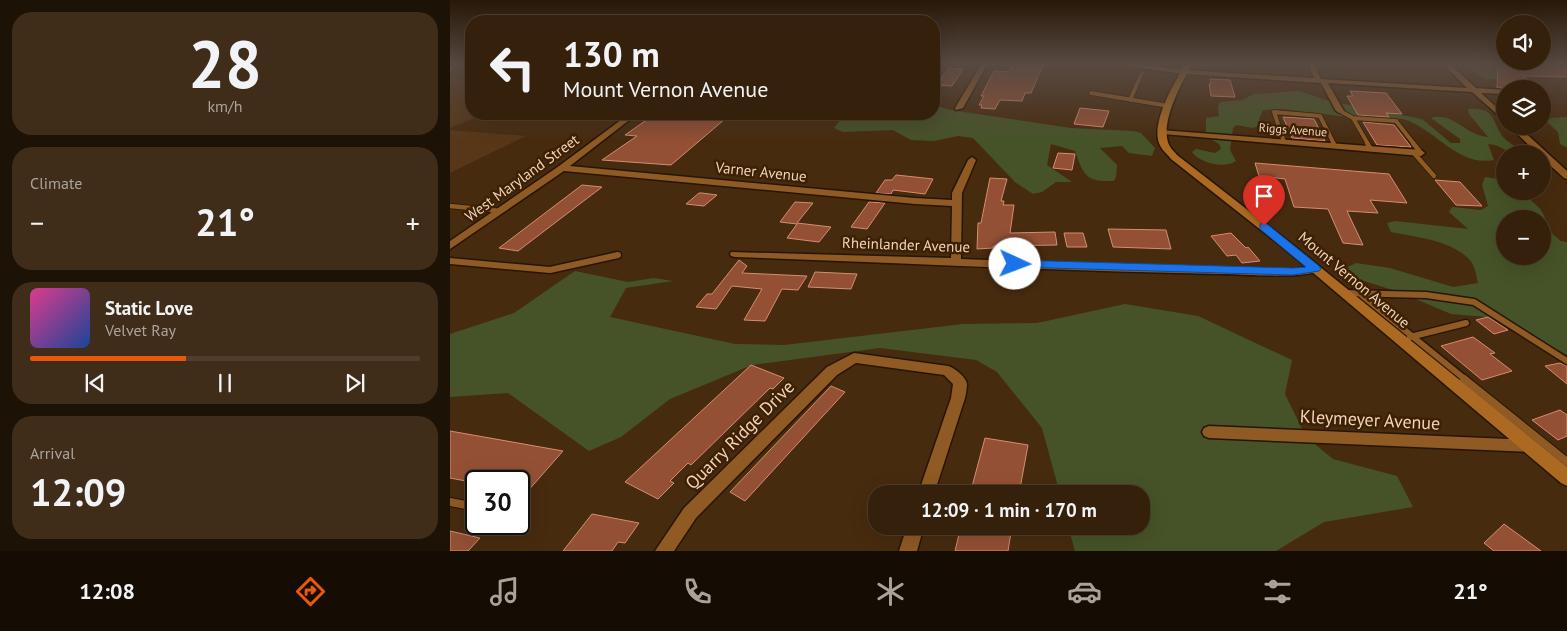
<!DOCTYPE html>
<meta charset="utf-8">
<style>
:root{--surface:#35200b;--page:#402d19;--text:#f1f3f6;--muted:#aaa39d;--line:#4f3e2c;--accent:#ea580c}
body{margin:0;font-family:"PT Sans",sans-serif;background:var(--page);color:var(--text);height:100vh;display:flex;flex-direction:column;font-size:19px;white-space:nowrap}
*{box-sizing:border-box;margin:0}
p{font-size:16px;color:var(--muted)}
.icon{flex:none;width:28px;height:28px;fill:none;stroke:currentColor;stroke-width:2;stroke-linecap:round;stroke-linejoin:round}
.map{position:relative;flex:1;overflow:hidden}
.details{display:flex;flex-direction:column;gap:12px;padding:12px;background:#1d1206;width:450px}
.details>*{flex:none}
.banner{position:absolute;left:15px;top:15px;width:475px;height:105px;border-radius:20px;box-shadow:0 5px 20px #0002,0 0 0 1px var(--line);background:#35200b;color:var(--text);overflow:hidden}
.controls{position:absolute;left:1046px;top:15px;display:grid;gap:10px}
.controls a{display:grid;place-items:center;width:55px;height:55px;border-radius:50%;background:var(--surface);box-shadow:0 5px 20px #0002,0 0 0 1px var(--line);font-size:25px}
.speed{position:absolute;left:15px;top:470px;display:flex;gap:10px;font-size:25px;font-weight:700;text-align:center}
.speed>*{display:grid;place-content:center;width:65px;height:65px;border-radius:50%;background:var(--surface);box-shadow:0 5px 20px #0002,0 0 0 1px var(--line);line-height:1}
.speed .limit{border:2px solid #111;border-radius:8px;background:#fff;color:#111}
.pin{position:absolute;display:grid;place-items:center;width:42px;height:42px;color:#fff;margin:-51px -21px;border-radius:50% 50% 50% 0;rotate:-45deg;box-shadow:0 0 5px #0007}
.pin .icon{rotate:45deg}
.me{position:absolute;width:55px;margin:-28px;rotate:92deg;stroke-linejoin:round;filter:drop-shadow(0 0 4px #0008)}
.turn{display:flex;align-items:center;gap:18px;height:105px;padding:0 15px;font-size:22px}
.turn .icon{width:65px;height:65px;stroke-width:2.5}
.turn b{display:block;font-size:35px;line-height:42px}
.big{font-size:38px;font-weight:600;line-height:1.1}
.details .tile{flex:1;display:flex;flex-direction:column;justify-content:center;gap:8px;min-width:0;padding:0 18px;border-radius:20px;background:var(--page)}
.details .dial{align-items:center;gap:0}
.dial b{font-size:65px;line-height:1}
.song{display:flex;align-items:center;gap:15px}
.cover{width:60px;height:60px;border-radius:8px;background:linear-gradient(135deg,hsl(330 70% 55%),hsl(220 70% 35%))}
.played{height:5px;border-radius:2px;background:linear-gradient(90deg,var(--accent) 40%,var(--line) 40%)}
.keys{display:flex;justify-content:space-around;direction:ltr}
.heat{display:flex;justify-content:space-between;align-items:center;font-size:28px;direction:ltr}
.trip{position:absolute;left:418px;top:485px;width:282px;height:50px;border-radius:20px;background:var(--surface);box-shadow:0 5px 20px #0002,0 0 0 1px var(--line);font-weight:600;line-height:50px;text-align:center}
.menu{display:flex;height:80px;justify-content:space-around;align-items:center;background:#150d04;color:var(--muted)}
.menu .icon{width:35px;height:35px}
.menu .active{color:var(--accent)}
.menu b{font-size:22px;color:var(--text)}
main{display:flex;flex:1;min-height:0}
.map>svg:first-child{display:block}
</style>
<main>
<section class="details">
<div class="tile dial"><b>28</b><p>km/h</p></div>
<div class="tile"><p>Climate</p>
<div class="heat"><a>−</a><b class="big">21°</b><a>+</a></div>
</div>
<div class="tile">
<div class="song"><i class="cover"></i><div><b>Static Love</b><p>Velvet Ray</p></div></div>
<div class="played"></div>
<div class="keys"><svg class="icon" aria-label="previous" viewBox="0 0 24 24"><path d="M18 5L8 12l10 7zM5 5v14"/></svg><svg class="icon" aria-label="pause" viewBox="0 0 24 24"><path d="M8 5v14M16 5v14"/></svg><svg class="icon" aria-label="next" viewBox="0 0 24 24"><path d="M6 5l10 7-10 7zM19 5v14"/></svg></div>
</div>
<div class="tile"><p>Arrival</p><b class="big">12:09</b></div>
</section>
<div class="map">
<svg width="1117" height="551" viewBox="0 0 1117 551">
<rect width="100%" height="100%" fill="#472b0f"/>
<path fill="#573717" d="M0,63h21v51h12l-33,14z
M0,130l76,6 -76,37z"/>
<path fill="#465328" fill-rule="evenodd" d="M1034,63h40l-11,13c-29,5 -26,6 -51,-12l20,3 3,-1z
M849,91l30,10 93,18 29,24h9v-4l-29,-21c21,-7 36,18 57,19l-19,-23 -1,-5c30,-2 23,14 36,29 4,5 14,9 19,14v2c-16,0 -21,-9 -35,-10l6,16c-37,7 -59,-32 -91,-41l-55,-2 -66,-8 -19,1 -4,9 4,5 -10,4 -17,-3 -3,3 -3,22 6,11c-12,8 -36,2 -44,-9l4,-3 19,4 6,-4 -2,-5 -13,-8v-18l13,-2 -1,-9 2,-5 22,-2 12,-6z
M484,105l16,5 121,18 63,3 7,2 14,15 -3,8 -23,-3 -7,-7 -22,2 17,17 -1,12 -2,4c-28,1 -30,-5 -39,-30l-24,-7 -4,21 25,17h-16l-14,10 -9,2 -18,-12 -42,-44 -15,-2 -24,5 -23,-1 -18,-10 -50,2 -9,-4 11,-14h89z
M1117,117v31l-7,-4 -2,-12 -11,-10 4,-4z
M1035,177l20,3v11h15c12,11 29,20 25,37l16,13 6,1v113l-44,-24 -36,-14 -36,-3 -52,-22 -38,-12 -12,-7 -1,-6 8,-4 34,5 63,19 25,-4c-2,-8 -3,-19 -10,-25 -19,-18 -52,-21 -77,-26l-4,-9 8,-2 73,8 -19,-17 3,-5 29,3 7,-4 -6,-21zM1055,219h37v37h-37z
M125,271l53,11 26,-4 19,3 -47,7 -16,29 125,27 49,1 179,-21 74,-1 88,-19 73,12 94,44 -7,34 21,43 27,22 64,17 16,31 -89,15 -48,29h-201l-7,-25h73v-32h-81l-18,-66 -45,-56 -21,-12 -96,-12 -128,17 -82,34 -49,38 -32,14 -81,-58 -58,4v-63l64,-21z"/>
<path fill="#935035" stroke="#d68d70" d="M563,63h31l-13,30h-6l-3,8 -22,-1 -5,9 -14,-1 1,-3h-3l5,-9h-3l13,-25 15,1z
M1048,63h60l9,6v8l-44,-1 16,13 -42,-1z
M498,68l15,1 -11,17 -15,-1z
M760,79l20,1 5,17 -24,-1 -2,-12h2z
M900,91l36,2 16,21 -16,-1 3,4 -31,-2 -11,-19h6z
M630,108l29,3 -6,16 -29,-3z
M205,114l30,3 2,-2 38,4 -54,46 -69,-5 35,-24 -12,-1z
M833,117l31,2 11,22 -33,-3z
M913,122l31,3 17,22 -34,-2z
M608,153l17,1 -3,16 -19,-2z
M805,163l134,11 18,29 -37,-3 8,13 -31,-2 16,34 -20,-2 -15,-34 -34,-2 -9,-28 -26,-3z
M446,175l19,2 18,2 -8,15 -32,-4 -2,4 -15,-1 9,-13h7z
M540,178l17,1 -6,22h3l-1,4h11l-4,28 45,-1 2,13 -64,1v2l-16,1 1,-26h3z
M985,180l25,2 22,24 -26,-1z
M132,185l20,2 -84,64 -19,-3z
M249,193h3l15,2 -13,11 -18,-2z
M345,202l18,1 -16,20 34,4 -12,15 -32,-4 10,-14 -17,-2z
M419,202l16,1 -18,26 -16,-2z
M658,229l58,1 5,19 -58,-2z
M614,233h19l4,14h-20z
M781,233l15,15 2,-1 12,14 -18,2 -6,-8 -9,1 -16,-20z
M289,260l8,6 -5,7 65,3 -9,14 -16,-1 -17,32 -21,-1 18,-31 -30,-3 -16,23 -20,-2 11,-13h5z
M365,272l42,2 -6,15 -43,-2z
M1038,317l20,13 -14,4 -18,-14z
M1023,337l22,16 -5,1 22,17 -30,9 -41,-34z
M1110,363l7,3v18l-22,-18z
M301,365l33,13 -11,11 -3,-1 -79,77 -3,-2 -18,18 4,2 -16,16 -33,-17z
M381,386l14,6 -100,109 -15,-9z
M1110,410l7,5v21l-9,4 -26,-20z
M0,431l113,20 -44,50v-20h-43v2l-26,-5z
M535,438l43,7 -9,49h-49z
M142,514l47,9 -14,20 -7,-1 -6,9h-49z
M1054,524l37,27h-47l-10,-8z
M511,526h51l-4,25h-53z
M0,531l30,7 -12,13h-18z"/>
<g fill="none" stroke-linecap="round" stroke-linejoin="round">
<g stroke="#271606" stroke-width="5.5">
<path id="service-far3" d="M0,70l7,-7
M641,93l78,13
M680,100l12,-27
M890,111l13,7
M834,142l-10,-30 46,4 14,28
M918,144l-15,-26 43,3 18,23"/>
</g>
<g stroke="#271606" stroke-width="6">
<path id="service-far2" d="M883,143l2,3
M917,143l4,6
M963,143l8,10
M963,152l21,24
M0,206l51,5"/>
</g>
<g stroke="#271606" stroke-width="9">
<path id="service-far1" d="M0,261l100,9 68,-15
M895,293l81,2 48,7 93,59
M909,293l107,87
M960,337l56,-14"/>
</g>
<g stroke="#271606" stroke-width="10">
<path id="service" d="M1014,379l103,83
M0,502l26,5"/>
</g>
<g stroke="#271606" stroke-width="3">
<path id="minor" d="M532,63h6l-25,45 -7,2 -1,-2z
M858,63h6l7,16 146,9 -25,-25h7l27,25 29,2v4l-24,-1 24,22v6l-33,-29 -144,-9 16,28 -4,2 -4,-2 -15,-28 -137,-9 -3,-2 3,-2 130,8z
M179,114h8l-67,52 345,32 37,2v-7l16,-33 4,-3 4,3 -14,33 -1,66 230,8 102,2 22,-3 6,3c-11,11 -83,5 -101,5 -162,-3 -323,-11 -485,-17l-4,-1 -1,-2 1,-2 220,6 1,-52 -37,-2 -351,-33 -114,78v-8l109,-75z
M1059,126h9l49,45v8l-3,-1 -22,-20v-4h-4z
M710,130l261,20 4,3 -4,3 -258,-22 -4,-2z
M404,353l94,13c7,2 18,11 19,18 0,4 -1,10 -2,14l-31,96h-16l33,-96 2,-14 -9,-9 -88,-12 -19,12 -141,143 -22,33h-19l29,-43 143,-141z
M759,426l320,14 5,2 3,4 -3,4 -5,2 -320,-14 -5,-2 -2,-4 2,-4z
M457,526h17l-7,25h-18z"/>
</g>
<g stroke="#271606" stroke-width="3">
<path id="tertiary" d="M652,63h25l57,7 4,2 -4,2z"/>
</g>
<g stroke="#271606" stroke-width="3">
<path id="secondary" d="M736,63h7c-11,19 -32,57 -25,79 1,5 6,9 9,13l116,90 274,222v19l-6,-3 -276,-234 -114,-90c-4,-5 -10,-10 -12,-16 -8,-21 16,-62 27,-80z"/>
</g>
<use href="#service-far3" stroke="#8f5a23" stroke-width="4"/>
<use href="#service-far2" stroke="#8f5a23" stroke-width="4.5"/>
<use href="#service-far1" stroke="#8f5a23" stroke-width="6"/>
<use href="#service" stroke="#8f5a23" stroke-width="8"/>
<use href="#minor" fill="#8f5a23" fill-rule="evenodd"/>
<use href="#tertiary" fill="#8f5a23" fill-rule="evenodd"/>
<use href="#secondary" fill="#ab6921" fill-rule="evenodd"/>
</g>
<linearGradient id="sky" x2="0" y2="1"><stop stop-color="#271808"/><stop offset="0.45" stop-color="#584a42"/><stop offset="1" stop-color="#584a42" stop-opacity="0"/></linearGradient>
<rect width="1117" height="141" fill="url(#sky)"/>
<path fill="#1a73e8" stroke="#114b97" d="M814,223l3,1 52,42 2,3 -2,2 -26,4 -278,-8 -6,-3 6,-4 278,8 13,-1 -46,-38v-5z"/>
<g text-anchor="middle" stroke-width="5" stroke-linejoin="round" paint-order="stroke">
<g font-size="12" fill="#f3d4ba" stroke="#3d2104">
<text transform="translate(843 130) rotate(4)" y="4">Riggs Avenue</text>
</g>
<g font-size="15" fill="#f3d4ba" stroke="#3d2104">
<text transform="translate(311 172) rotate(6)" y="5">Varner Avenue</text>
<text transform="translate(72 178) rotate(-36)" y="5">West Maryland Street</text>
<text transform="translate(456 245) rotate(2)" y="5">Rheinlander Avenue</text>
<text transform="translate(904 280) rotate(40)" y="5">Mount Vernon Avenue</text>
</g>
<g font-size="18" fill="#f3d4ba" stroke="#3d2104">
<text transform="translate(920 420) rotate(3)" y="6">Kleymeyer Avenue</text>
<text transform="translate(290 435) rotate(-45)" y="6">Quarry Ridge Drive</text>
</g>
</g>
</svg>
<div class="controls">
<a><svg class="icon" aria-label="sound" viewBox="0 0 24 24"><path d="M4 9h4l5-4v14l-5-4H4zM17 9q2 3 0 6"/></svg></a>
<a><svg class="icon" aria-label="layers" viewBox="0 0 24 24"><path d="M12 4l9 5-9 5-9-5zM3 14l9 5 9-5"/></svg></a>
<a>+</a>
<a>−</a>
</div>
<div class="speed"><div class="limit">30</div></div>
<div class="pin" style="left:814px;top:226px;background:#d93025"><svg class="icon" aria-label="arrive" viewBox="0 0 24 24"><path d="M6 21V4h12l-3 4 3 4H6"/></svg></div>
<svg class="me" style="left:565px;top:264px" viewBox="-20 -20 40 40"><circle r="19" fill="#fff"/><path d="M0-13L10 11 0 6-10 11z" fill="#1a73e8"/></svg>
<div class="trip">12:09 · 1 min · 170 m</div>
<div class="banner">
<div class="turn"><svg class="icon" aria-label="left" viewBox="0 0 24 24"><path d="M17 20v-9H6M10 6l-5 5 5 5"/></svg><div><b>130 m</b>Mount Vernon Avenue</div></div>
</div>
</div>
</main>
<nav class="menu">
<b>12:08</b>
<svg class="icon active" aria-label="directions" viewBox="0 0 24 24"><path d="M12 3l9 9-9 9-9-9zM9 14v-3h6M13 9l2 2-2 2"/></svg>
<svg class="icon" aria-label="music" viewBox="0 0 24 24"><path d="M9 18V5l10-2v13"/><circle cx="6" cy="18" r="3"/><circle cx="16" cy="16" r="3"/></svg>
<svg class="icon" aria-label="phone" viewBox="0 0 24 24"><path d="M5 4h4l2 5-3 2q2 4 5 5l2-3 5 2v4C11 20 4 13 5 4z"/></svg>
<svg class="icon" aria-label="climate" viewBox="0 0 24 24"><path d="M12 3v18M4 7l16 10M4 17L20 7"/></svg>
<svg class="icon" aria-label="car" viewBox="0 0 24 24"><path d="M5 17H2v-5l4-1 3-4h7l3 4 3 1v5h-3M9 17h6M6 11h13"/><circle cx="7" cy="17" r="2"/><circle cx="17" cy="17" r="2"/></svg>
<svg class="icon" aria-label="filters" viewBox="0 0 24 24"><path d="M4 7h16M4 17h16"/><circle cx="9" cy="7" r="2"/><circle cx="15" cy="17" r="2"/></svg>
<b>21°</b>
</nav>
